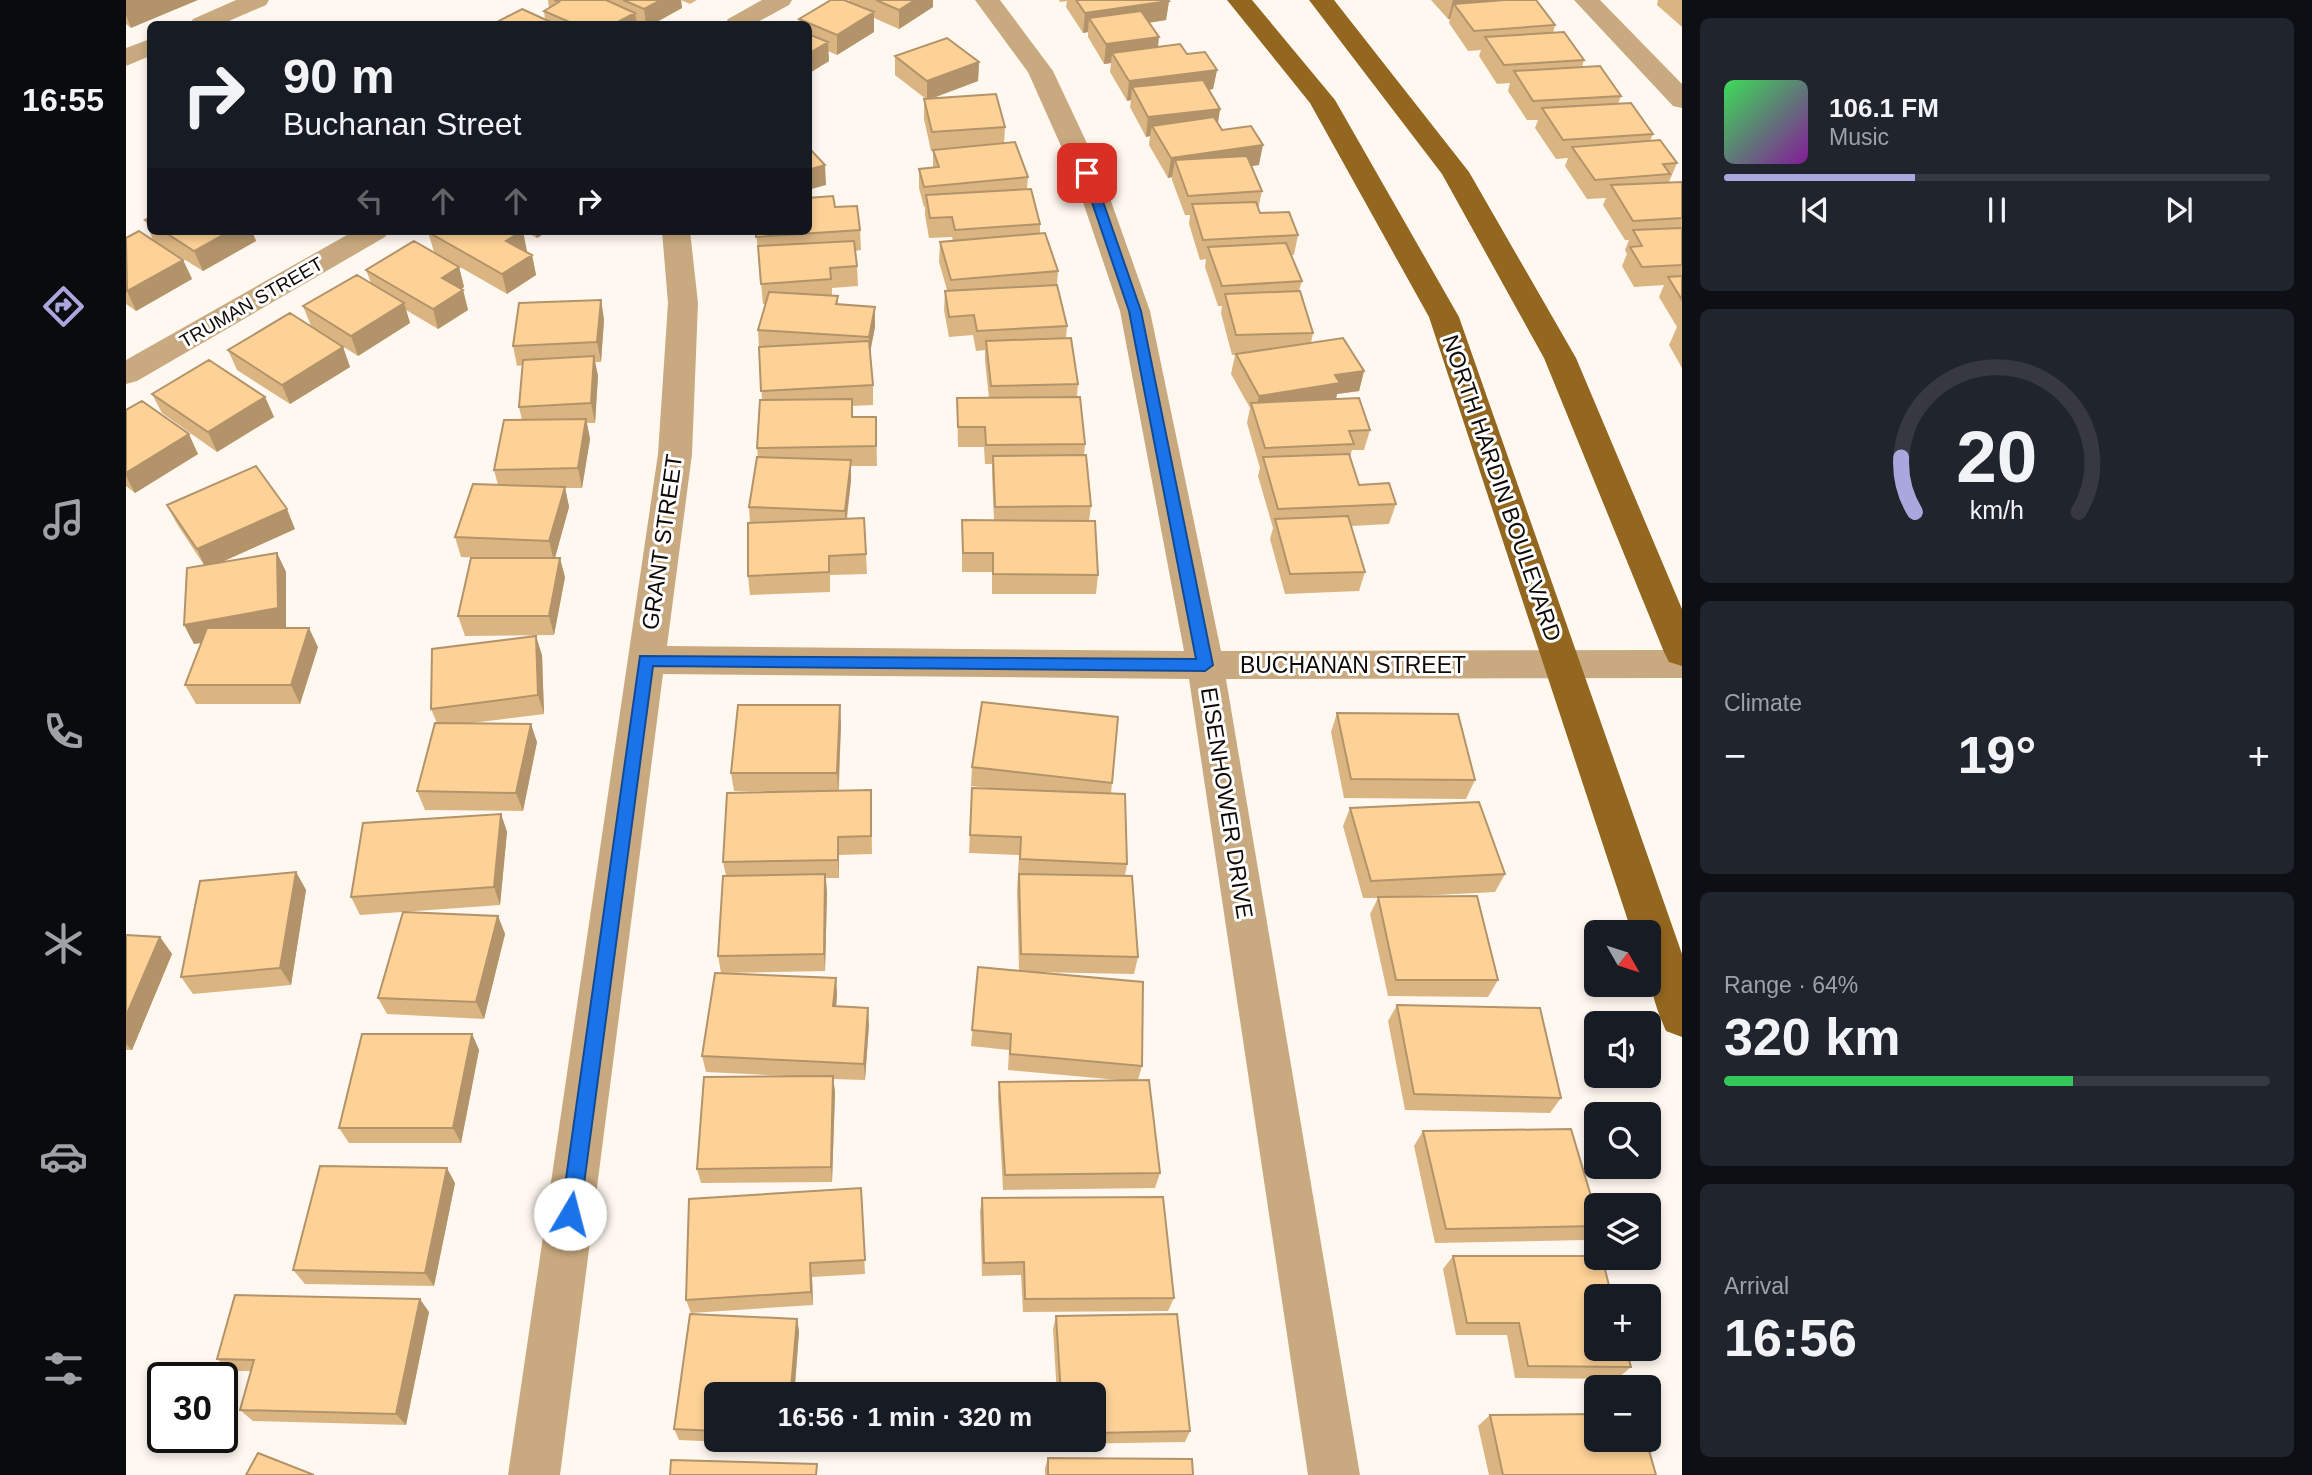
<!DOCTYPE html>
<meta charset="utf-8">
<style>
:root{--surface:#171b24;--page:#20242c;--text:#f1f3f6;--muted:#9ea1a6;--line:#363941;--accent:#aaa7de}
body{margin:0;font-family:Arial,sans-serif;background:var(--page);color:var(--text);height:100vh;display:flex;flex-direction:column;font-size:26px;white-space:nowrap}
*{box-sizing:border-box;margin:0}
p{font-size:23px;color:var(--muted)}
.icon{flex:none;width:38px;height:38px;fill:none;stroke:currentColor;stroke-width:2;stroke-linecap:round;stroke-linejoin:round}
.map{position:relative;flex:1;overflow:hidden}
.side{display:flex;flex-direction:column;gap:18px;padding:18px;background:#0d0f14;width:630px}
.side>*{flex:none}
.top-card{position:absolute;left:21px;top:21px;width:665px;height:214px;border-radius:10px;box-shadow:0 4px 10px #0003;background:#171b24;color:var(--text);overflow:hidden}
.needle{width:46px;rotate:129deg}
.buttons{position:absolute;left:1458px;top:920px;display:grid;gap:14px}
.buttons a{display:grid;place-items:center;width:77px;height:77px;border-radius:10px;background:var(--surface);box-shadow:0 4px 10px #0003;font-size:35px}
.speed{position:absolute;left:21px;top:1362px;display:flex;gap:14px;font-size:35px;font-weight:700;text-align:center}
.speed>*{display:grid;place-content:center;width:91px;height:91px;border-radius:50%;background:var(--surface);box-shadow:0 4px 10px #0003;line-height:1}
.speed .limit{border:4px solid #111;border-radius:10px;background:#fff;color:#111}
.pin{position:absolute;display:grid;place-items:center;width:60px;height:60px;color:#fff;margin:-30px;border-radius:14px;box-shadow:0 4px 10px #0006}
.me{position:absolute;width:77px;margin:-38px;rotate:8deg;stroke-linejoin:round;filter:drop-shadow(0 0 5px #0008)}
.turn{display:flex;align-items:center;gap:24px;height:147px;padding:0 21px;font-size:32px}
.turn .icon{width:91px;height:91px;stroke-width:2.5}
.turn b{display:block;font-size:49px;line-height:60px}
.lanes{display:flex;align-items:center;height:66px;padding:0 21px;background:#0003;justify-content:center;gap:35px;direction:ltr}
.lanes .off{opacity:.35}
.big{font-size:52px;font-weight:800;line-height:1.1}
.side .card{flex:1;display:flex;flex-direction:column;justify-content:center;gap:10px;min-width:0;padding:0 24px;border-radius:10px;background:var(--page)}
.side .dial{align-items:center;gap:0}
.dial svg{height:182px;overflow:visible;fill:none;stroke:var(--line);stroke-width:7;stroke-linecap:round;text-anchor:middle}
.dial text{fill:var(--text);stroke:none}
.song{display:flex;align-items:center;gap:21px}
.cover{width:84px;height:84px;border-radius:10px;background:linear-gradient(135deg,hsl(130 70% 55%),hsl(290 70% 35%))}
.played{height:7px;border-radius:4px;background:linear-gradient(90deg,var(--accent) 35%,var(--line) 35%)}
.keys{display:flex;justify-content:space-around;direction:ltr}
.heat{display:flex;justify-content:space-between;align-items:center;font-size:38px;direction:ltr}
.charge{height:10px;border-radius:5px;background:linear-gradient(90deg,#34c759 64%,var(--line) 0)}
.trip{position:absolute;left:578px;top:1382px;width:402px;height:70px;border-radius:10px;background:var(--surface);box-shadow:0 4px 10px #0003;font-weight:800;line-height:70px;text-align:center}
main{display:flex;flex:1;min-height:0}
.dock{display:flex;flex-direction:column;width:126px;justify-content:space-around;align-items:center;background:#090b0e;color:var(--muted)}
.dock .icon{width:49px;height:49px}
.dock .on{color:var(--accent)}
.dock b{font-size:32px;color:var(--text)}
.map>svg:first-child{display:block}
</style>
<main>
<nav class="dock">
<b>16:55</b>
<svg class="icon on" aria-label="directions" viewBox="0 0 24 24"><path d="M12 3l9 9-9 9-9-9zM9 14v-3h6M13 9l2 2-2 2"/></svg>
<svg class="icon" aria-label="music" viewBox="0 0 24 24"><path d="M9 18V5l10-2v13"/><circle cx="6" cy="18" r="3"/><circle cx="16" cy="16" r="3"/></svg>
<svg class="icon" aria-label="phone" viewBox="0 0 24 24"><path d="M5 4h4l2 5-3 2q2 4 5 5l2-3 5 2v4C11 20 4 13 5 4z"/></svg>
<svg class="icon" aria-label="climate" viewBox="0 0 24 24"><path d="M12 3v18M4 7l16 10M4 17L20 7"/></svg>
<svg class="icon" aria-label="car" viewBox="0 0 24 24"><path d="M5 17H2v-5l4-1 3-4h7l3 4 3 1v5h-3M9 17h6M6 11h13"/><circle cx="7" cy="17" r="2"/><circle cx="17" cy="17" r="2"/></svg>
<svg class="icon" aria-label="filters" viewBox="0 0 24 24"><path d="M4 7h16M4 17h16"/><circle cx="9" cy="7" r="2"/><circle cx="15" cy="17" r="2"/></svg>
</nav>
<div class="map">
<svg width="1556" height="1475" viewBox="0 0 1556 1475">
<rect width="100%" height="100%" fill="#fff8f0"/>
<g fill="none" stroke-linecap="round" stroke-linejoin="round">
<path fill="#c9a97f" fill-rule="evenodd" d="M110,0h33l-3,5 -44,19h-32l3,-5z
M636,0h30l-3,5 -35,19h-29l3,-5z
M849,0h25l53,71 48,102 49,138 71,340 461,-1v28l-456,1 134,796h-52l-119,-796 -526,-5 -103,801h-52l150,-1021 10,-151 -6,-72h28l8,72 -6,151 -25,192 517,5 -64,-340 -47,-138 -45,-101z
M1448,0h26l82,84v24l-9,-2z
M24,39v17l-24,10v-18z
M228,231h35l-4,6 -248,144 -11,3v-24z"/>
<path fill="#946720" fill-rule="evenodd" d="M1101,0h25l83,100 124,217 223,637v83l-16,-6c-17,-39 -18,-57 -18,-98h-16l-203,-616 -119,-214z
M1183,0h25l135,172 107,186 106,251v57l-13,-4 -5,-10 -120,-294 -102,-184z"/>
</g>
<path fill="#dab582" d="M0,0l5,28 -5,-4z
M422,0h133l1,8 -29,16h-158v-1l50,-3 -1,-9 5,-3z
M555,0h16l-7,4z
M723,0h84v7l-34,22 -25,-11v14l-37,23 -9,-4 1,10 -21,13v-50h-9v-5l50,-17z
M933,0h109l1,1 -3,19 -17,3 9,24 29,7 30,16 -4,19 -4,1 11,19 -2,14 4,7 37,35 -8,1 11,25 -4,18 2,4 38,22 -4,20h-3l11,26 -3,10 14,42 -2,10 53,28 -5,20 -22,3 -1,5 34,31 -6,20h-12l-2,8 9,27 37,19 -7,20 -38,2 14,46 -6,19 -74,3 -15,-55 3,-11 -15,-52 2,-8 -13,-45 3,-15 -19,-34 4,-19h-3l-11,-42 1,-7h-4l-13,-39 1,-8 -6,1 -11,-36 1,-9h-5l-13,-35v-3l-4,1 -19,-33 1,-9 -4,1 -16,-30 1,-7 -4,1 -17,-29 1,-9 -7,1 -16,-27v-5l-5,1 -17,-26 1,-6 -7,1z
M1305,0h105l19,25 -2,8 31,27 -2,7 39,29 -3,8 35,30 -3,7 27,22 -8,19h13v186l-13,-23 8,-18 -18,-30 5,-12 -30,2 -12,-21 5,-12 -2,-4 4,-10h-4l-22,-35 3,-7 -19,1 -22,-33 3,-8 -12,1 -21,-31 3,-8h-11l-19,-29 2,-8 -13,1 -18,-28 2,-6 -13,1 -19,-28 1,-4h-2z
M1532,0h24v27l-25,-22z
M769,56l84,6 -1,19 -47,18 74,28 -1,17 24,33 -1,12 13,35v9l18,38 -1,14 10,41 -1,12 12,46 -1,13 8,47 -1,11 7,51 -2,15 9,54 -2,19h-104v-22h-30v-52h32l-2,-45v-11h-7l-1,-17h-26l-1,-49h32l-4,-37v-11l-9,1 -3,-16 -24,2 -5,-27 1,-19 2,-1 -8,-28 1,-20 13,-1 -1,-4 -23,1 -4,-23v-8h-1l-5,-19v-19l14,-2v-16h-2l-7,-32v-20h2l-31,-24z
M709,207l25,23 1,20 -6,1 2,15 1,20 -26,2v8h6v9l37,22 -5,26 3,32v20l-21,1 1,11h23l1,49h-26v14l-4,39 19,35 1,20 -37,1v17l-80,3 -2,-19 2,-53 -1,-16 9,-50 -1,-9 5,-48 -4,-70 7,-26h-2l-7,-73z
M24,217v14h102l4,10 -53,30 -50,-31 -8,-20z
M398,231h24l-11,7z
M302,232l99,19 -2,1 7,3 4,20 -29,19 -73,-42z
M0,238l57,22 9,19 -56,32 -10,-7z
M333,267l5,20 -3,2 2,1 5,20 -30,19 -32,-19 4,13 -52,33 -47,-30 -8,-20 68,-23 -5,-13z
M475,300l3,20 -3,42h-6l3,14 -3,47h-8l3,16 -8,49h-17l4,19 -14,51 10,19 -11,58 -89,1 -7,-20 26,-58 -23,-1 -6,-20 43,-52 -4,-15 28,-50 -3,-13 4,-42 -6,1 -4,-20z
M217,347l7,20 -60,37 -53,-34 -9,-20z
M26,394l113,3 9,20 -57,35 -55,-39z
M0,410l72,44 -63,39 -9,-7z
M41,505l128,24 -75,34 57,-10 9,19v56l32,19 -18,57h-104l-11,-19 16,-42 -7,1 10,-79 -27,-41z
M416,655l2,59 -72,9 65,19 -14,69 -98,-1 -8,-19 20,-68 -6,-14z
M1211,713l138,67 -9,19 -122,-1 -13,-66z
M715,724l-2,66h32l1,64 -33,1v23h-13l1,14 -2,79 -104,2 -3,-17 8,-80 -3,-14 54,-70 -43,-1 -3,-18z
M846,767l140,16 -1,11 16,70 -2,12 13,81 -4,17 -101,-2 109,94 -4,14 22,93 -5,15 -152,2 -5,-93 1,-15 120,-2 -111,-10 1,-20 -38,-4 7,-79 41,3 -2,-78 2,-37 -50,-2 3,-65 25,1 -26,-3z
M1224,808l155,66 -10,18 -98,5 101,83 -10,17 -100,-1 -18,-82 8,-16h-15l-20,-72z
M375,814l6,18 -7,73 -140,10 -9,-18z
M170,872l10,18 -15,95 -98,9 -12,-17z
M372,916l7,18 -21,85 -97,-5 -9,-16z
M0,935l34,2 12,17 -40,96h-6z
M710,978l1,17 -1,11 33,18 -4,56 -32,-1 2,13 -3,90 -131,1 -4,-14 90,-93 -81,-4 -4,-16z
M1271,1005l164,93 -11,15 -145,-3 -17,-89z
M346,1034l7,16 -18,93h-112l-10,-15z
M1297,1131l173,95v4l-9,10 -152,3 -21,-97z
M329,1183l-21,103 -129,-2 -12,-14z
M735,1188l4,86 -53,3 1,28 -122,8 -5,-13z
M856,1198l192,100 -6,13 -145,1 -2,-37 -39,1 -2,-64z
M1327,1256l178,111 -14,12 -102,-1 -8,-43h-51l-13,-66z
M303,1312l-23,113 -153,-4 -13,-11 11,-39h-20l-14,-12z
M564,1314l107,5 2,13 -4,56h18l1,7h-98v45h95v6l-132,-6 -5,-11z
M930,1316l134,115 -5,11 -124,2 -1,-4h34v-45h-37l-4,-66z
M1364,1415l166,60h-167l-11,-49z
M922,1458l145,17h-148v-7z"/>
<path fill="#b2936a" d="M0,0h72l-67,28 -5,-13z
M535,0h20l1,8 -29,16h-7l-2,-15z
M789,0h18v7l-34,22v-19z
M1327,0h65l-64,4 -4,15h-2z
M1043,1l-3,19 -68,10 -9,-12 -1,14 -5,1 2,-20z
M748,12v20l-37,23v-20z
M509,13l2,11h-23z
M1033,37l-2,20 -45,-4 -1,10 -7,1 2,-20z
M702,42l1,19 -21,13v-20z
M853,62l-1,19 -51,19v-19z
M1091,70l-4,19 -74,10 -7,-12 -1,13 -4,1 2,-20z
M1094,109l-3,19 -65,-2 -2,10 -4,1 2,-20z
M1137,145l-4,20 -78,11 -6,-16 -3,17 -4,1 3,-20z
M699,165l1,20 -18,5v-20z
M104,231h22l4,10 -53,30 -9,-20z
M397,231l4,20 -16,10 -5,-20z
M409,231h13l-11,7z
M406,255l4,20 -29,19 -5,-20z
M57,260l9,19 -56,32 -9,-20z
M333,267l5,20 -17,11 -5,-20z
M337,290l5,20 -30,19 -5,-20z
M475,300l3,20 -3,42 -4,-20z
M278,303l6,20 -52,33 -7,-20z
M749,307v20l-6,30v-20z
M217,347l7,20 -60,37 -8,-19z
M468,356l4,20 -3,47 -4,-20z
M1238,371l-5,20 -22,3 -2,9 -80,13 4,-20 76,-21z
M139,397l9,20 -57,35 -9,-20z
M460,419l4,20 -8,49 -4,-20z
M63,434l9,20 -63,39 -9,-17v-3z
M725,460v20l-6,50v-19z
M439,487l4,20 -15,54 -5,-20z
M161,509l8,20 -89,40 -9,-20z
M151,553l9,19v56l-92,16 -10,-19z
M434,558l5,19 -11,58 -5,-19z
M183,628l9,19 -18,57 -9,-19z
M410,636l6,19 2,59 -6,-19z
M714,705l1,19 -3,68 -1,-19z
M405,724l6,18 -14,69 -7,-18z
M375,814l6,18 -7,73 -6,-18z
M712,837l1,18v23l-1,-18z
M170,872l10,18 -15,95 -11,-17z
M699,874l2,18 -2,79 -1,-17z
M372,916l7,18 -21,85 -8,-17z
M34,937l12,17 -40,96 -6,-6v-28z
M710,978l1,17 -2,27 -2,-16z
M742,1008l1,16 -4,56 -1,-16z
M346,1034l7,16 -18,93 -8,-15z
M707,1076l2,16 -3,90 -1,-15z
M321,1168l8,15 -21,103 -9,-13z
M684,1263l2,14 1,28 -2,-13z
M294,1299l9,13 -23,113 -10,-11z
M671,1319l2,13 -5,63 -3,-7z"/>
<path fill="#fed297" stroke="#b2936a" stroke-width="2" d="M428,0h52l29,13 -21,11h-40l-30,-13 15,-9z
M497,0h38l-17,9z
M705,0h13l30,12 -37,23 -38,-16z
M750,0h39l-16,10z
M950,0h92l1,1 -84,12z
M1379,0h31l19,25 -81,6 -20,-27z
M396,9l33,15h-57l-3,-1z
M1015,11l18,26 -53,7 -17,-26z
M1438,32l20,28 -80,5 -19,-28z
M682,34l20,8 -20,12z
M821,38l32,24 -52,19 -32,-25z
M1054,44l7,10 18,-2 12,18 -88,11 -17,-28z
M1474,66l21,30 -88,5 -19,-30z
M1077,80l17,29 -72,8 -16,-30z
M870,94l9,33 -73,5 -8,-33z
M1505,103l22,31 -90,6 -21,-32z
M1088,117l8,13 29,-4 12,19 -92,13 -19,-32z
M1534,140l17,23 -14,1 7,10 -75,6 -23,-33z
M889,142l13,35 -104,10 -5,-18 20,-2 -6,-17z
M682,147l17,18 -17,5z
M1121,156l15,35 -74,5 -13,-36z
M1556,182v36l-49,3 -22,-36z
M905,189l9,35 -85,6 -3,-13 -22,1 -4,-23z
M707,196l2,11 22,-1 3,24 -104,7v-6h52v-33z
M1130,202l4,11 29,-1 9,23 -95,5 -11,-36z
M24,217v6l-5,-3z
M1556,228v37l-40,2 -12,-20 12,-1 -9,-16z
M13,231l44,29 -56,31 -1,-53z
M37,231h67l-36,20z
M304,231h92l-16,10 26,14 -30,19 -74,-42z
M919,233l13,38 -107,9 -11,-38z
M288,241l45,26 -17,11 21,12 -30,19 -67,-39z
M728,241l3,25 -27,2 1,11 -70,5 -3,-38z
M1160,243l16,38 -80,5 -14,-39z
M231,275l47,28 -53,33 -48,-30z
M1556,276v24l-14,-23z
M931,285l10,41 -90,5 -3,-16 -25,2 -4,-26z
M1174,291l13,42 -77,2 -11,-41z
M643,292l69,4 -2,8 39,3 -6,30 -111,-7z
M475,300l-4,42 -84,4 6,-43z
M164,313l53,34 -61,38 -54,-35z
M945,338l7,46 -87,2 -5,-45z
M1217,338l21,33 -29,4 5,8 -81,13 -23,-42z
M743,341l4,44 -112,6 -2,-44z
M468,356l-3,47 -72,4 4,-47z
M83,360l56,37 -57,35 -56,-38z
M954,397l5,47 -99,1 -1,-18h-27l-1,-29z
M1233,398l11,32 -21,1 5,13 -89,4 -14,-45z
M726,399v18h24v29l-119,2 3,-48z
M16,401l47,33 -63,39v-63z
M460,419l-8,49 -84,2 10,-50z
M1223,454l10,31 30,-2 7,21 -118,5 -15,-52z
M960,455l5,51 -96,1 -2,-51z
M631,457l94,3 -6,51 -96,-4z
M130,466l31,43 -90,40 -30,-44z
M347,484l92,3 -16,54 -94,-4z
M1222,516l17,56 -75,2 -15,-55z
M738,518l2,36 -37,2v16l-81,4v-53z
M836,520l133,1 3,54 -105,-1v-21h-30z
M151,553l1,55 -94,17 3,-57z
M345,558h89l-11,58h-91z
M81,628h102l-18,57h-106z
M410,636l2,59 -107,14 1,-60z
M856,702l136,15 -6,66 -140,-16z
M612,705h102l-3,68h-106z
M1211,713l121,1 17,66 -124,-1z
M309,723l96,1 -15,69 -99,-2z
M846,788l153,6 2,70 -107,-5 1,-22 -51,-2z
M745,790v46l-33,1v23l-115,2 4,-69z
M1353,802l26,72 -134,7 -21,-73z
M375,814l-7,73 -143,10 12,-74z
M170,872l-16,96 -99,9 19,-96z
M699,874l-1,80 -106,2 5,-80z
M893,874l113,2 6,81 -117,-3z
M1351,896l21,84h-102l-18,-83z
M277,912l95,4 -22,86 -98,-4z
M0,935l34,2 -34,79z
M852,967l165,15 -1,84 -132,-12 1,-20 -39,-4z
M589,973l121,5 -3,28 35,2 -4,56 -162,-8z
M1271,1005l143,3 21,90 -147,-4z
M236,1034h110l-19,94h-114z
M707,1076l-2,91 -134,2 7,-92z
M1023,1080l11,93 -155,2 -6,-93z
M1445,1129l25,84v13l-150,3 -23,-98z
M194,1166l127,2 -22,105 -132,-3z
M735,1188l4,72 -55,3 1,29 -125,8 3,-101z
M1037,1197l11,101 -149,1 -1,-37 -40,1 -2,-65z
M1327,1256h143v2h6l10,39h-16v52h30l5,18 -103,-1 -9,-43h-52z
M109,1295l185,4 -24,115 -156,-4 14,-50 -37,-1z
M564,1314l107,5 -6,69h22l-1,7h-96v36l-42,-2z
M1051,1314l13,117 -96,2v-38h-33l-5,-79z
M1470,1414v26h50l10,35h-153l-13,-60z
M132,1453l56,22h-68z
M922,1458l144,1 1,16h-145z
M545,1460l146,4 -1,11h-146z"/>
<path fill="#1a73e8" stroke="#114b97" stroke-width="2" d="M961,170l6,3 48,138 72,354 -8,6 -552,-5 -73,548 -3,7 -7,3 -6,-3 -3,-7 79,-558 556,3 -67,-348 -47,-138z"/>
<g text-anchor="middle" stroke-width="6" stroke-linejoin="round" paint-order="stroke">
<g font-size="19" fill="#0f0a05" stroke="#fff">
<text transform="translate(125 302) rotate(-30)" y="7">TRUMAN STREET</text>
</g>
<g font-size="23" fill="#0f0a05" stroke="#fff">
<text transform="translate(1376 488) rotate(71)" y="8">NORTH HARDIN BOULEVARD</text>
<text transform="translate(536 542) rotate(-82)" y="8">GRANT STREET</text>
<text x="1227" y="673">BUCHANAN STREET</text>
<text transform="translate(1101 803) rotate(81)" y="8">EISENHOWER DRIVE</text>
</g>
</g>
</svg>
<div class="buttons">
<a><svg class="needle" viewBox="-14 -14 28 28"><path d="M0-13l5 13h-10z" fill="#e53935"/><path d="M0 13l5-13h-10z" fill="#9ea1a6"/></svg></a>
<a><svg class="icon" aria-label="sound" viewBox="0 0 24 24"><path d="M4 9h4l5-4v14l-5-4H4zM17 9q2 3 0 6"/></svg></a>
<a><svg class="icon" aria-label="search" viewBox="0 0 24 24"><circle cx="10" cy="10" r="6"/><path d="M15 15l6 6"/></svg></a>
<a><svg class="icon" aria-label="layers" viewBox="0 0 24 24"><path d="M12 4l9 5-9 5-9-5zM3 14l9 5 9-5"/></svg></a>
<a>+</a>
<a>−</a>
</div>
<div class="speed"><div class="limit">30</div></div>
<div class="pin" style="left:961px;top:173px;background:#d93025"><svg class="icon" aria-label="arrive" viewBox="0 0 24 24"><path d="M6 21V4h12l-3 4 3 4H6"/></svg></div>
<svg class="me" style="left:444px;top:1214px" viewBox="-20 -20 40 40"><circle r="19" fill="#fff"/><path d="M0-13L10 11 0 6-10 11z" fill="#1a73e8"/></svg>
<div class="trip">16:56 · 1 min · 320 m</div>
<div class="top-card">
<div class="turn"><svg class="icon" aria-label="right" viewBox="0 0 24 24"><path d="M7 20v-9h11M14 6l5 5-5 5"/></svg><div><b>90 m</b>Buchanan Street</div></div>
<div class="lanes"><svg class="icon off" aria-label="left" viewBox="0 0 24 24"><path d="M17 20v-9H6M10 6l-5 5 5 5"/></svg><svg class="icon off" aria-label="ahead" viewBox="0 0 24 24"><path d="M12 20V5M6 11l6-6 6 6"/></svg><svg class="icon off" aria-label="ahead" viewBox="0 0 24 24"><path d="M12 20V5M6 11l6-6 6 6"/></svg><svg class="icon" aria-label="right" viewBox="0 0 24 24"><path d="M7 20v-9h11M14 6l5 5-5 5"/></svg></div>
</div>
</div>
<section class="side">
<div class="card">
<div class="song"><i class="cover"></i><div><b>106.1 FM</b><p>Music</p></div></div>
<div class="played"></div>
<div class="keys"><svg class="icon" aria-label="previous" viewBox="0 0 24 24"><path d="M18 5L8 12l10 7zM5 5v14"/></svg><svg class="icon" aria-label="pause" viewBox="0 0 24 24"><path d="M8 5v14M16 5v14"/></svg><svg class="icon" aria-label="next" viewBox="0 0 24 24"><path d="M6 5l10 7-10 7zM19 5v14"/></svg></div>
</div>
<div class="card dial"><svg viewBox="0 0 100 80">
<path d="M14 69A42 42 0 1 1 86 69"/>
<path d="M14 69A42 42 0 0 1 8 45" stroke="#aaa7de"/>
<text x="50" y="56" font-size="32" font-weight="700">20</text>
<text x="50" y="72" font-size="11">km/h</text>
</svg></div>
<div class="card"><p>Climate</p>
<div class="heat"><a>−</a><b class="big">19°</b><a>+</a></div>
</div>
<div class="card"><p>Range · 64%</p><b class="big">320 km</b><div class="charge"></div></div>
<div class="card"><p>Arrival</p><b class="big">16:56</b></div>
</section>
</main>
